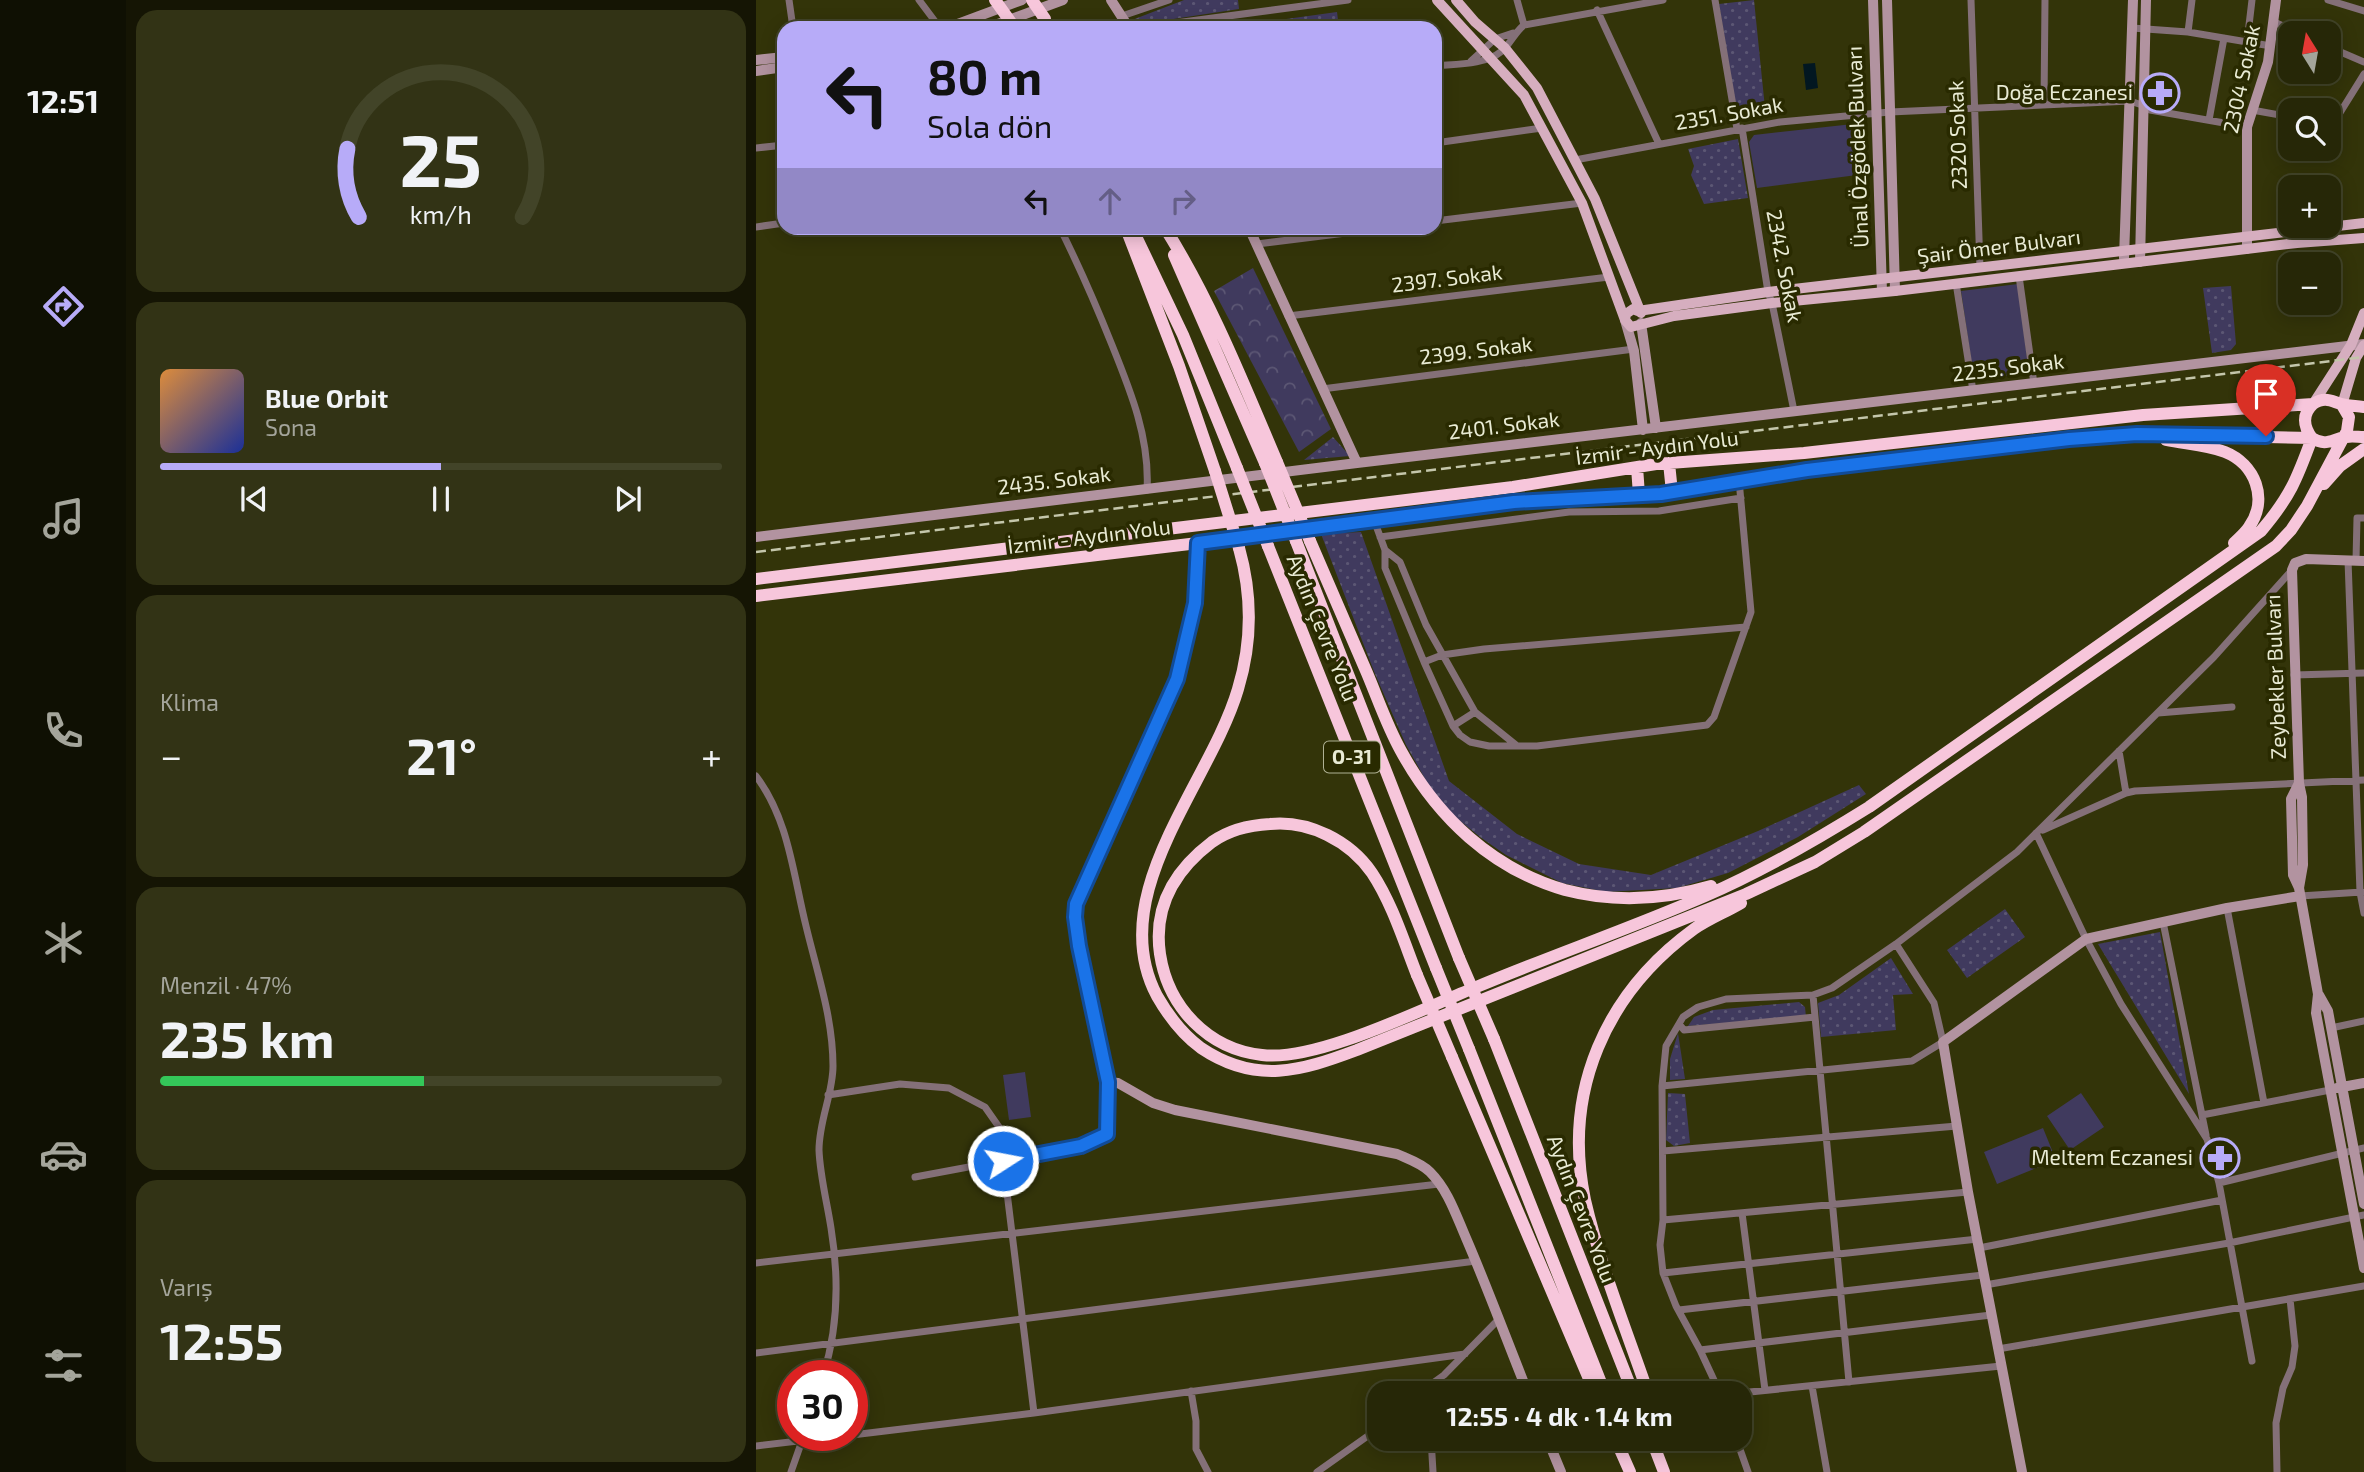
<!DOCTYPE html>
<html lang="tr">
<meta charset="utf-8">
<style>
:root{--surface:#262707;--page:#323315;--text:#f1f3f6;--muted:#a4a59b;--line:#424428;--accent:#b7abf8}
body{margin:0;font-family:"Exo 2",sans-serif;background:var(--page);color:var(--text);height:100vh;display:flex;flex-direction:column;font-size:26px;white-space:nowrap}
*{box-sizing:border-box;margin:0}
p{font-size:23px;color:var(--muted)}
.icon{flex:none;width:38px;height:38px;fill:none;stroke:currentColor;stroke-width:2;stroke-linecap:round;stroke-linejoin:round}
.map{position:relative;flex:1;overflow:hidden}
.side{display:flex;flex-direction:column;gap:10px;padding:10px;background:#151504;width:630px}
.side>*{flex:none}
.hud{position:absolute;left:21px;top:21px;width:665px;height:214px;border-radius:21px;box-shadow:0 4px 18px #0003,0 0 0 2px var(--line);background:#b7abf8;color:#111;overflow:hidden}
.needle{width:46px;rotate:349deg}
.fabs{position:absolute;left:1522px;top:21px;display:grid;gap:14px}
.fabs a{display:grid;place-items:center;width:63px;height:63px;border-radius:14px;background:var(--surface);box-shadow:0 4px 18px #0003,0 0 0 2px var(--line);font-size:35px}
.speed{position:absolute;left:21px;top:1360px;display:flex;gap:14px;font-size:35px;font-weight:700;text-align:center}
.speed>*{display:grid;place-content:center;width:91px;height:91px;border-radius:50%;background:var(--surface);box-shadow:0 4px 18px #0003,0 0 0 2px var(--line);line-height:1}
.speed .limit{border:10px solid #d22;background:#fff;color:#111}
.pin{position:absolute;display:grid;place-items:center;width:60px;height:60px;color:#fff;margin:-72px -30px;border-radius:50% 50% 50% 0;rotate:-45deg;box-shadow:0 0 7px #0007}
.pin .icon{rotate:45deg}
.me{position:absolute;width:77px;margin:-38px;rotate:79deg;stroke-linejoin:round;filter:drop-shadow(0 0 5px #0008)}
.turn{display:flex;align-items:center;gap:24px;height:147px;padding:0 35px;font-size:32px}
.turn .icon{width:91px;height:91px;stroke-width:2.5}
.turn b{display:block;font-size:49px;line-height:60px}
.lanes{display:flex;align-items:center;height:66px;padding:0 35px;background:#0003;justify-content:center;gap:35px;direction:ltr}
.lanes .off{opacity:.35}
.big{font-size:52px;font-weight:700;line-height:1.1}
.side .widget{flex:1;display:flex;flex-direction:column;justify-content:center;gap:10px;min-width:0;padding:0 24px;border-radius:21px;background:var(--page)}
.side .dial{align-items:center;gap:0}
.dial svg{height:182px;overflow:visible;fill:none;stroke:var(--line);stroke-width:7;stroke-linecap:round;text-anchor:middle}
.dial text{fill:var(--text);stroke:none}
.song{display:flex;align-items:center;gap:21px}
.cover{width:84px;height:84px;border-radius:10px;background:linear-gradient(135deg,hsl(30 70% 55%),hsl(230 70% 35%))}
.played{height:7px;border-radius:4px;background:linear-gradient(90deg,var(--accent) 50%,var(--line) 50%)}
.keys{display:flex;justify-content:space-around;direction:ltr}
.heat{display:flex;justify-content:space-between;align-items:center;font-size:38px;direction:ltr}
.charge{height:10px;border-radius:5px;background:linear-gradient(90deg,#34c759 47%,var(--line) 0)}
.trip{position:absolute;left:611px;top:1381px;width:385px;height:70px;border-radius:21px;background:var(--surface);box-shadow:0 4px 18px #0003,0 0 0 2px var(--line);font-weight:700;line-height:70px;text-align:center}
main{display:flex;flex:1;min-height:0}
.tab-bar{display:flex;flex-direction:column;width:126px;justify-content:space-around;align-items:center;background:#0f1003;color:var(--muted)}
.tab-bar .icon{width:49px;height:49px}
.tab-bar .selected{color:var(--accent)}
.tab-bar b{font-size:32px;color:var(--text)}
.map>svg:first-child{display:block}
</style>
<main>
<nav class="tab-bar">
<b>12:51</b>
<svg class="icon selected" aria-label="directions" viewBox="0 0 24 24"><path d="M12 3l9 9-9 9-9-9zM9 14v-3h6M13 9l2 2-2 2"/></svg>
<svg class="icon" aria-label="music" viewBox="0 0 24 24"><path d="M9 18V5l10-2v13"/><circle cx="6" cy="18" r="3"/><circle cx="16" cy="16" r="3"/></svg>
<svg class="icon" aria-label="phone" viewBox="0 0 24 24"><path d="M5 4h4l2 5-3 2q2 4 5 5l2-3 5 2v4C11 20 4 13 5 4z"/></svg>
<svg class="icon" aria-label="climate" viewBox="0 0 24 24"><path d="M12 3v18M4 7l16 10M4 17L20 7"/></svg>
<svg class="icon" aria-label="car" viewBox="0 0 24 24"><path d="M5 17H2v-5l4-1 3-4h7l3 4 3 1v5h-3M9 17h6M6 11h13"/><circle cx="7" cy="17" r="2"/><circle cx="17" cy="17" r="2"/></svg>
<svg class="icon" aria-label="filters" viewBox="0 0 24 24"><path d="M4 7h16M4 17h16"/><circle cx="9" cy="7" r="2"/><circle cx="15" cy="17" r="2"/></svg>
</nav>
<section class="side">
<div class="widget dial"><svg viewBox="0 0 100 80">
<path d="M14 69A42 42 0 1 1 86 69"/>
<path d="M14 69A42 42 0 0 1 9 39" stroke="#b7abf8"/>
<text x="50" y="56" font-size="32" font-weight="700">25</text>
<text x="50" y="72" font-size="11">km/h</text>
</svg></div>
<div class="widget">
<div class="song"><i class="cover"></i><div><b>Blue Orbit</b><p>Sona</p></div></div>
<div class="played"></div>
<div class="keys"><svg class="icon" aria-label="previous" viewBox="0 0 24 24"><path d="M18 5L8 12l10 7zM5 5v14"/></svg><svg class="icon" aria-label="pause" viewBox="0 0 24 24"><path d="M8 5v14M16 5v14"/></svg><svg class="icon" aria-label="next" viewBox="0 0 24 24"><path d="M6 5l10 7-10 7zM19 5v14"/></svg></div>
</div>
<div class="widget"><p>Klima</p>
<div class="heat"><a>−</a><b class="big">21°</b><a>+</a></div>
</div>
<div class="widget"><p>Menzil · 47%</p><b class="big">235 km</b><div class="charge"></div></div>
<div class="widget"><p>Varış</p><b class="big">12:55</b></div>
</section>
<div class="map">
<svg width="1608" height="1472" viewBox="0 0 1608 1472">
<defs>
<pattern id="forest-crowns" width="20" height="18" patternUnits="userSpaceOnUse" patternTransform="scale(1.75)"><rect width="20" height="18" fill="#403a5e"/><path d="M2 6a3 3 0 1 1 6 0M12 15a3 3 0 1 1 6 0" fill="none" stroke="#5c5774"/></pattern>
<pattern id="park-dots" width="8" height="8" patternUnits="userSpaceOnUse" patternTransform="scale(1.75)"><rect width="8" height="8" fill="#403a5e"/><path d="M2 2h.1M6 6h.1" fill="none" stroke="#5c5774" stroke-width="1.8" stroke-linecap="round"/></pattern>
</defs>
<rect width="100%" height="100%" fill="#333409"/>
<path fill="#403a5e" d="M1106,123l3,51 -108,14 -8,-46 5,-7z
M1262,284l11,90 -55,5 -13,-88z
M269,1072l6,45 -22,3 -6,-45z
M1325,1093l23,34 -34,23 -23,-34z
M1287,1128l13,32 -59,24 -13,-32z"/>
<path fill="url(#forest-crowns)" d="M497,268l78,161 -32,23 -85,-161z"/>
<path fill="url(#park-dots)" d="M428,0h54l1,9 -105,16 -2,-5z
M998,0l12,118 -28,3 -19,-117z
M581,12l2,16h-80l-1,-5z
M982,139l10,59 -44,6 -13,-29 3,-9 -6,-17z
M1475,286l5,58 -5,6 -19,3 -9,-65z
M577,437l17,19 -46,4z
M605,532l88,249 68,53 62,30 72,11 107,-44 101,-46 7,9 -68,43 -70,36 -51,15 -71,4 -44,-9 -56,-28 -26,-18 -26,-21 -25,-30 -23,-41 -31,-71 -54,-140z
M1249,909l20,28 -58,41 -20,-28z
M1404,932l29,162 -91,-150z
M1135,958l22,36 -20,1 3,35 -75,7 -3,-34 21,-8z
M1043,1002l6,5 1,10 -118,9 6,-9 19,-7z
M922,1033l7,46 -15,1v-21z
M912,1093l17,1 5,49 -16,3 -8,-6z"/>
<path fill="#021721" d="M1059,63l3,25 -12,2 -3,-26z"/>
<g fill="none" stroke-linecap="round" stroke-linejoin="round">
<path stroke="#847078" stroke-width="7" d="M33,0l4,28
M163,0l21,28
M761,0l7,25
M959,0l22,129
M1215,0l9,268
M1572,0l36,11
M841,10l62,134
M366,16l47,-16
M1518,22l25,11
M382,28l210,-28
M1376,28l56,4 83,14
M1432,32l4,-32
M1491,42l5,-42
M1573,47l35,15
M715,61l24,-22 18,-6
M679,66c21,-2 50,-1 67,-15 9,-8 13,-19 22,-26l139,-25
M1288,104l1,-104
M1496,110l39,7
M1453,120l15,-82
M1573,124h4l31,-50
M986,128l26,164 4,11 22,108
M679,143l107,-15
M0,148l28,-3
M819,160l205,-38 110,-10 240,-11 12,4 8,5 97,17
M679,221l147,-18
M0,227l28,-4
M304,228c19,38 36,77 52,117 19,47 38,94 35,145
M501,244l129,-16
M1263,276l15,108
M1200,283l17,108
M532,316l321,-39
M566,389l312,-40
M618,520l11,30v18l39,94 29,64 7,9 10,7 19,4h48l170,-21 7,-8 37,-105 -12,-132
M624,537l189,-25 90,-1 82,-13
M629,550l15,12 26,63 49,87 41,33
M1592,560l12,332 4,21
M1600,560l1,-42h7
M668,662l18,-7 42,-6 262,-22
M1538,675l70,-2
M1402,713l74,-6
M697,726l22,-14
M1363,751l7,42
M0,776c33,44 37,98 50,150 11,46 27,92 27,140 0,28 -14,54 -14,84 1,26 8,52 12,78 8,49 7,101 -8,148
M1287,830l83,-37 9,-2 229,-11
M1280,833l50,106 35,65 86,135 12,44 33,178
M1544,896l62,-4
M1471,908l37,195
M1407,922l43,213
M1057,995l36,387
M923,1024l5,6 131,-13
M1575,1028l33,-7
M906,1086l250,-25 31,-19 -9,-39 -38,-59
M72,1095l72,-11 49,4 36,19 14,20 35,286
M1446,1115l128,-25
M907,1151l294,-25
M159,1177l166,-31 25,-12 2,-52
M1463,1183l145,-35
M986,1213l23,177
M907,1220l305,-28
M1223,1248l243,-48
M0,1263l683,-79
M907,1273l315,-34
M1229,1285l244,-42 135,-28
M923,1310l304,-35
M1242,1349l366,-63
M944,1350l291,-35
M0,1353l720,-92
M1056,1386l15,86
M435,1391l5,30v28l12,23
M663,1393l25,-18 54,-55
M964,1393l-20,-43 -24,-44 -13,-33 -3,-28 3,-25 -1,-134 4,-40 17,-29 15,-10 28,-8 87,-4 19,-7 64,-44 121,-92 197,-195 78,-87
M984,1393l261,-27
M96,1435l182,-22 431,-59
M675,1438l2,34
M980,1438l12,34
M0,1446l93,-11
M35,1472l13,-37
M561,1472l62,-44
M1521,1472l-1,-49 7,-35 9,-21 3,-21 -5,-47"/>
<path stroke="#b293a0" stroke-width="10" d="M355,0l18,28
M1117,0l9,292
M1131,0l8,291
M191,28l75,-28
M231,28l76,-28
M0,60l28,-3
M0,71l28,-4
M493,228l108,235
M1491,249v-122l21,-65 8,-62
M1368,258l9,-258
M1384,262l6,-262
M869,320l9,31 9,79
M885,323l15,105
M0,537l601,-74 1007,-119
M442,543l-3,60 -18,76 -101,225 -1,13 4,29 29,136 10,1 35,20 22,7 222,44c11,5 24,9 33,18 18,18 26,43 36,66 22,51 41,103 62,155
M1608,561l-58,-2 -11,4 -3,7 7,213 3,14 1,68 -4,23 19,106 -2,19 48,255
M1543,783l-8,16 2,76 6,13
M1563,995l9,16 36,193
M1581,1088l27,-5
M791,1438l14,34
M1266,1472l-54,-280 -25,-150 143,-103 141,-31 73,-12"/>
<path stroke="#d6aebf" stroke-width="10" d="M681,0l87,95 58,108 43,117 6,7 43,-11 98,-13 123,-12 402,-48 67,-5
M700,0l19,22 30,26 32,40 58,111 46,114
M869,320l1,-6 7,-5 5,2 130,-19 596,-69
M1557,404l38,-59 13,-32
M1586,405l14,-47 8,-13"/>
<path stroke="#f7c6db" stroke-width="12" d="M376,228l51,107 54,133
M409,228c46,73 78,154 112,234
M371,231l52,135 36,105
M418,255l91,208
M1556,438c-9,-12 -10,-24 1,-34
M1410,440c19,4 41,5 59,12 30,12 44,47 24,75 -4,6 -10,11 -15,16
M913,463l3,29
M881,467l2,28
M1568,484l16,-18 24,-17
M540,541l163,417
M554,541c19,44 38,88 57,132 11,26 20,53 34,78 36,66 91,118 164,139 50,13 98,10 146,-4
M512,546l168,422
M483,548c13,46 13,95 -1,141 -28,95 -135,205 -81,307 12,21 25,38 44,52 55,37 100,23 156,2l389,-156 69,-32 49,-30 412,-286 15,-16 16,-24 40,-75 2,-14 -7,-12
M0,579l757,-92 143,-23 148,-11 339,-38 170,-11c14,-9 20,-1 33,1 6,1 12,1 18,2
M0,596l442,-53 316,-41 147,-8 146,-24 262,-31 68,-5 175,4c14,9 20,1 34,-1 6,-1 12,0 18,0
M661,975c-13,-33 -25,-72 -45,-102 -22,-32 -63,-53 -102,-49 -20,1 -41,6 -58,18 -37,28 -59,64 -52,112 8,53 48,95 102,101 54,7 160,-46 212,-67 76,-32 155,-59 231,-92 58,-25 111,-56 164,-89l392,-276c29,-34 36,-52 51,-93
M738,1039l139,354
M713,1049l136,344
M696,1057l143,336
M892,1393c-22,-64 -48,-128 -63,-193 -23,-109 21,-207 109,-271 14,-10 32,-17 47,-26
M859,1438l15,34
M895,1438l13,34"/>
<path stroke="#c4c6ab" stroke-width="2.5" stroke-dasharray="10 5" stroke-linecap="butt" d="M0,552l1608,-195"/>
<path stroke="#f7c6db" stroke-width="12" d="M239,0l20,28
M276,0l13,19
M521,462l33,79
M509,463l31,78
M481,468l31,78
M459,471l24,77
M703,958l35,81
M680,968l33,81
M661,975l35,82"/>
</g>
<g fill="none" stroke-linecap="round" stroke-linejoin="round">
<g stroke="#114b97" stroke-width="18">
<path id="route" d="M247,1161l78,-15 26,-12 1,-52 -29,-136 -4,-29 1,-13 101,-225 18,-76 3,-60 316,-41 147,-8 146,-24 262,-31 68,-5 129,2"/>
</g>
<use href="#route" stroke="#1a73e8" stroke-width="12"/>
</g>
<defs>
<g id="pharmacy-ring" transform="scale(2.0125)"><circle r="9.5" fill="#292a00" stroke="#b7abf8" stroke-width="1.5"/><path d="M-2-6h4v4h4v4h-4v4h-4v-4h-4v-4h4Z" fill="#b7abf8"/></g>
</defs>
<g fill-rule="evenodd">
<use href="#pharmacy-ring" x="1404" y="93"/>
<use href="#pharmacy-ring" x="1464" y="1158"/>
</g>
<g text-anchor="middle" stroke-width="7" stroke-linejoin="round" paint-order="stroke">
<rect fill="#292a00" stroke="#afb194" stroke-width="2" x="568" y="741.5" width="56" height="31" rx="5"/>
<g font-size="19" font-weight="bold" fill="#e9ebd4">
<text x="596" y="764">O-31</text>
</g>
<g font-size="21" fill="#e9ebd4" stroke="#292a00">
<text transform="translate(1486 79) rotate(-78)" y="7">2304 Sokak</text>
<text transform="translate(973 114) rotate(-10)" y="7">2351. Sokak</text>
<text transform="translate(1202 135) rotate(-92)" y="7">2320 Sokak</text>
<text transform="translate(1102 147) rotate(-92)" y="7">Ünal Özgödek Bulvarı</text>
<text transform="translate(1243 247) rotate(-7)" y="7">Şair Ömer Bulvarı</text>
<text transform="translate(1028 266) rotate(79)" y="7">2342. Sokak</text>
<text transform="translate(691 279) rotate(-7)" y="7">2397. Sokak</text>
<text transform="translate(720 351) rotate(-7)" y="7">2399. Sokak</text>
<text transform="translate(1252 368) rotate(-7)" y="7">2235. Sokak</text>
<text transform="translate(748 426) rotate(-7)" y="7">2401. Sokak</text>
<text transform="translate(901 448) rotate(-7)" y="7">İzmir - Aydın Yolu</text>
<text transform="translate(298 481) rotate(-7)" y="7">2435. Sokak</text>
<text transform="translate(333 537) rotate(-7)" y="7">İzmir - Aydın Yolu</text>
<text transform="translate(566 628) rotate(68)" y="7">Aydın Çevre Yolu</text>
<text transform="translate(1520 677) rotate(-92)" y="7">Zeybekler Bulvarı</text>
<text transform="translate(825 1209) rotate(69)" y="7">Aydın Çevre Yolu</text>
</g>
<g font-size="21" fill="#e9ebd4" stroke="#292a00" text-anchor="end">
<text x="1377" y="100">Doğa Eczanesi</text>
<text x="1437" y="1165">Meltem Eczanesi</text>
</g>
</g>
</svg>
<div class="fabs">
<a><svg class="needle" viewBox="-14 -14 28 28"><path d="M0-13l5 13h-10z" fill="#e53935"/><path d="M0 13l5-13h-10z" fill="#a4a59b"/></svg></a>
<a><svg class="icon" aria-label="search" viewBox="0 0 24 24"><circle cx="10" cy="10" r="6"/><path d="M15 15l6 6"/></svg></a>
<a>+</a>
<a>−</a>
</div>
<div class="speed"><div class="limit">30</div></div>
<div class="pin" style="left:1510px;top:436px;background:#d93025"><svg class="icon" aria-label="arrive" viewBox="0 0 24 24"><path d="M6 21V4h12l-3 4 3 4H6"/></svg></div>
<svg class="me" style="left:247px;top:1161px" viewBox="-20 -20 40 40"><circle r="17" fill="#1a73e8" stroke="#fff" stroke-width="3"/><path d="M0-11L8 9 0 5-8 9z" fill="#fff"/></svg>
<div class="trip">12:55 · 4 dk · 1.4 km</div>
<div class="hud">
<div class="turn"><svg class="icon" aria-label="left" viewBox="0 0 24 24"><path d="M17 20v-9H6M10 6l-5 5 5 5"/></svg><div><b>80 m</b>Sola dön</div></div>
<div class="lanes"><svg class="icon" aria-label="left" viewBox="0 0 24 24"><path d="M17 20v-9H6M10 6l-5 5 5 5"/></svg><svg class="icon off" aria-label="ahead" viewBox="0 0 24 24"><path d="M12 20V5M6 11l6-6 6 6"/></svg><svg class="icon off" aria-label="right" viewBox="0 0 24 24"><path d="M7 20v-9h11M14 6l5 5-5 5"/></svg></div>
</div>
</div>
</main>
